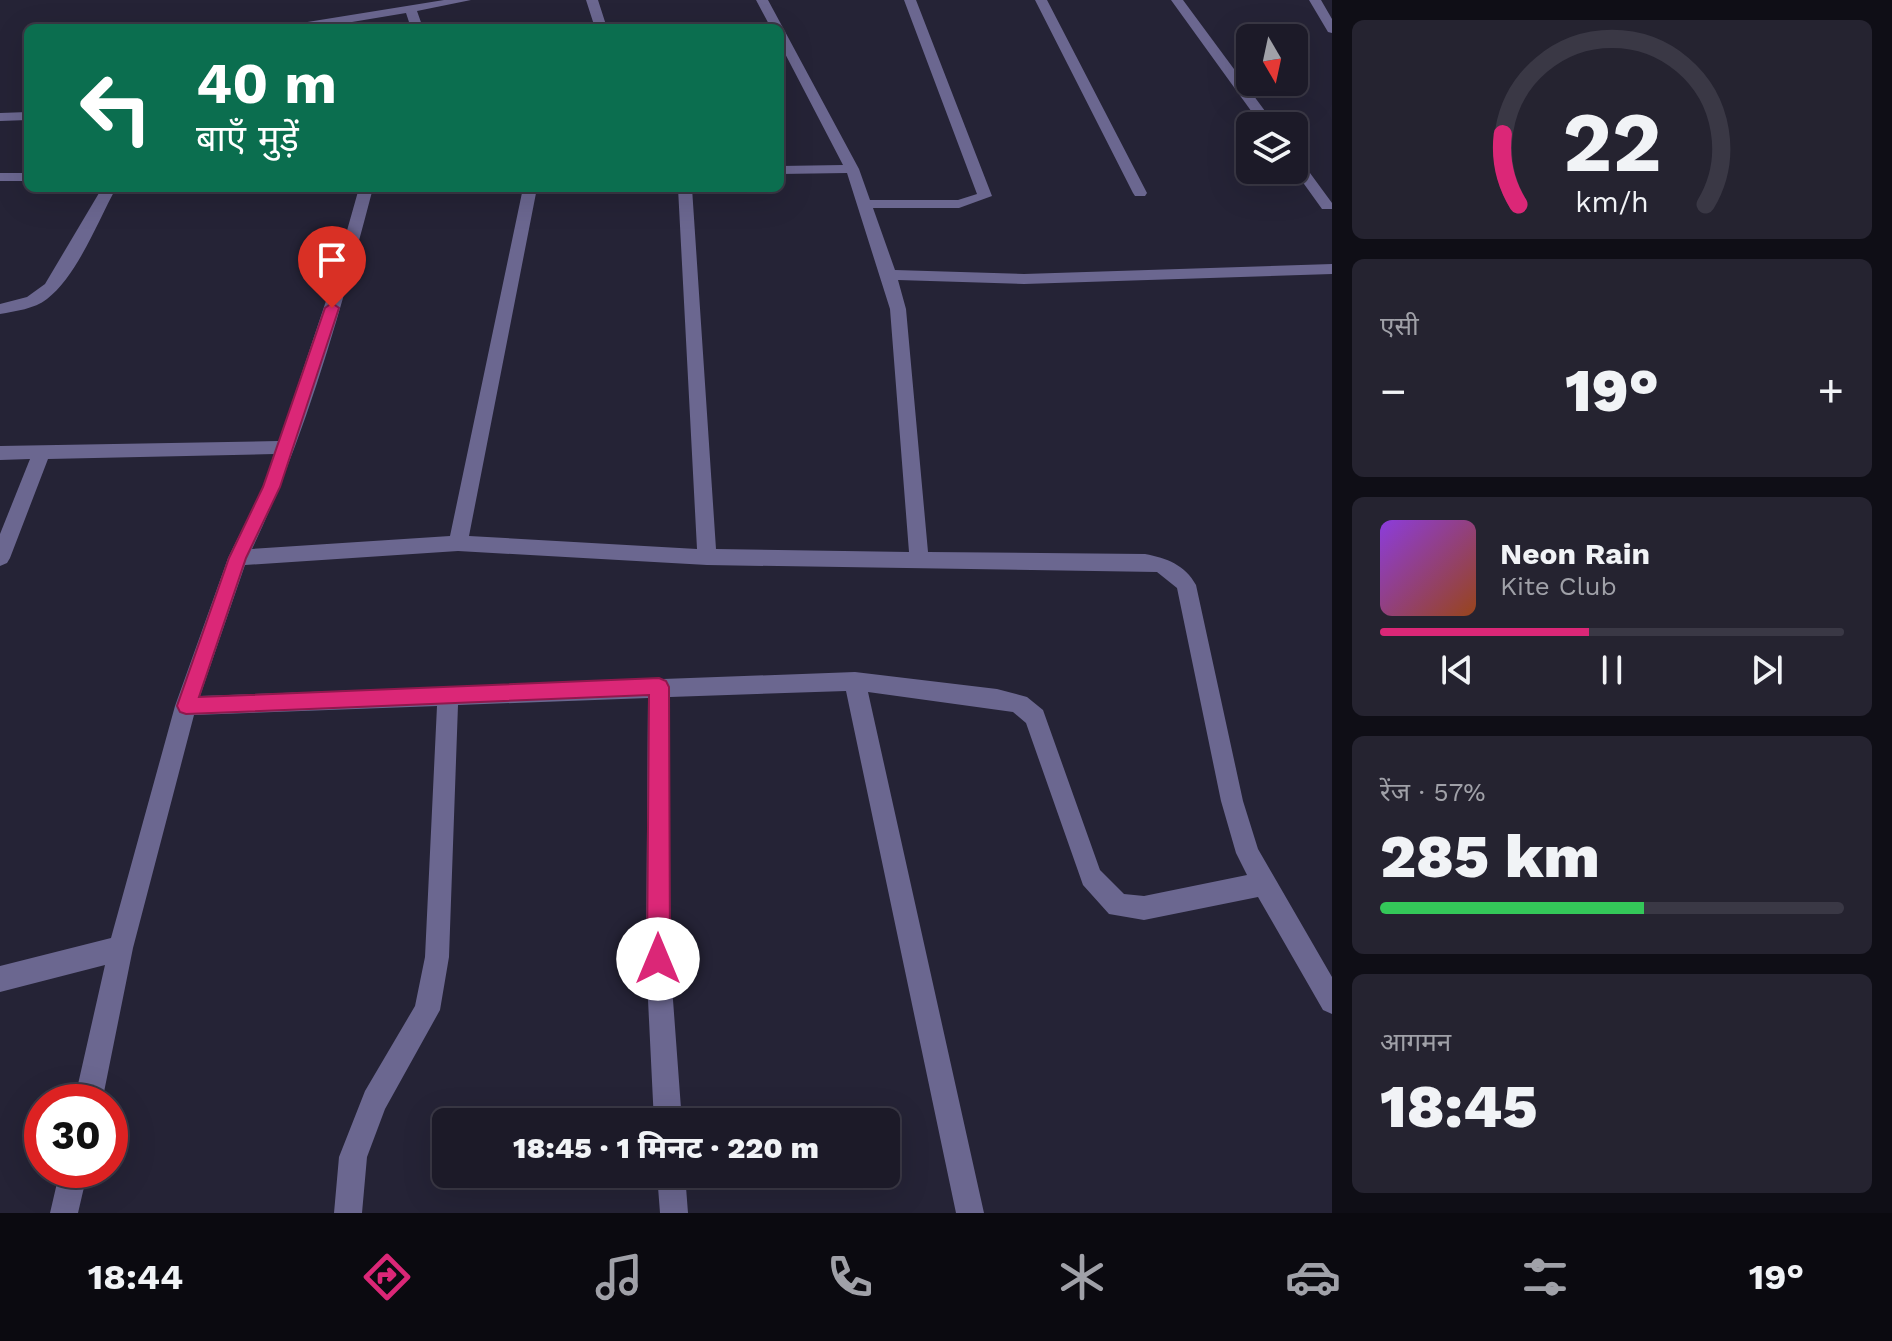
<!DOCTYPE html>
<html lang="hi">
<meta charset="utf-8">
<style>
:root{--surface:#1c1a28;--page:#252330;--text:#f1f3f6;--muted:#a0a1a8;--line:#3a3845;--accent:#db2777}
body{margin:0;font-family:"Work Sans","Noto Sans Devanagari",sans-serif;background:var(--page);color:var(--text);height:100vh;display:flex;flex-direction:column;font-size:30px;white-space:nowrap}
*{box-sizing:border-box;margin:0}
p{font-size:26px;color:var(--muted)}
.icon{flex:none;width:44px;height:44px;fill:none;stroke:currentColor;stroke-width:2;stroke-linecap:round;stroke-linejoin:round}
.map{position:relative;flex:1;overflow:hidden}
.panel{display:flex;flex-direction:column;gap:20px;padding:20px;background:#0f0e16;width:560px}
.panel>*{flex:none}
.hud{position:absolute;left:24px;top:24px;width:760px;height:168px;border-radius:12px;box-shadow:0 8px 32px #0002,0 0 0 2px var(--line);background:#0b6e4f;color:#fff;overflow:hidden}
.needle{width:52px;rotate:171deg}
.fabs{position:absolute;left:1236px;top:24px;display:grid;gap:16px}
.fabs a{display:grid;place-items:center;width:72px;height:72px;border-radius:12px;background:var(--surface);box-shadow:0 8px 32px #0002,0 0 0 2px var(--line);font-size:40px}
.speed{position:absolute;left:24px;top:1084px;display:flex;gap:16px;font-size:40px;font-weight:700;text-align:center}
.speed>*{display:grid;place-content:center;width:104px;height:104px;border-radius:50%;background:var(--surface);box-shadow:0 8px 32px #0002,0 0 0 2px var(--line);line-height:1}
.speed .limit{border:12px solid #d22;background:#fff;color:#111}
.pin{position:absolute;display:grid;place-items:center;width:68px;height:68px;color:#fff;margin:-82px -34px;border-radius:50% 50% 50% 0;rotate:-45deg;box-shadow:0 0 8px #0007}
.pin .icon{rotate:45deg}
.me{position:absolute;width:88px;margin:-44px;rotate:0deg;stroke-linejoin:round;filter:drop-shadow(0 0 6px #0008)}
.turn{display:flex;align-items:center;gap:28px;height:168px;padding:0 40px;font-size:36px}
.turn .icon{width:104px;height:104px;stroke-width:2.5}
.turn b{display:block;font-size:56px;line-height:68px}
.big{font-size:60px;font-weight:800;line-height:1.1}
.panel .widget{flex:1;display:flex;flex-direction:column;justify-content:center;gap:12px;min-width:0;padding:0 28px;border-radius:12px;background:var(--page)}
.panel .dial{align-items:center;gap:0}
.dial svg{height:208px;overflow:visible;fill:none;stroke:var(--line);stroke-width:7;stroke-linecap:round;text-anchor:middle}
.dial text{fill:var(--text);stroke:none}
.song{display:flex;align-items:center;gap:24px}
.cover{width:96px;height:96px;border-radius:12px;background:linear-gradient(135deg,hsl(270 70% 55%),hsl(20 70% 35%))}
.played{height:8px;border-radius:4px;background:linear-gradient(90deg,var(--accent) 45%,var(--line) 45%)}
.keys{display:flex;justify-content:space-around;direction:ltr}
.heat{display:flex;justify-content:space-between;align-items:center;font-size:44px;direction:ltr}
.charge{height:12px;border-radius:6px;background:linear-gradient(90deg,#34c759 57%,var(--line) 0)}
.trip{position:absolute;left:432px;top:1108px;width:468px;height:80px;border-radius:12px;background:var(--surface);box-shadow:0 8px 32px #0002,0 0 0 2px var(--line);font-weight:800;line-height:80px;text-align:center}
.dock{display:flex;height:128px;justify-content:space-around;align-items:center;background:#0b0a10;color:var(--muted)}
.dock .icon{width:56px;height:56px}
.dock .on{color:var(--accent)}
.dock b{font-size:36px;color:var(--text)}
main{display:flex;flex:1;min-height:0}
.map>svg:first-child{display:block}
</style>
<main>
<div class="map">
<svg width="1332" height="1213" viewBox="0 0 1332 1213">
<rect width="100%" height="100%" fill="#252336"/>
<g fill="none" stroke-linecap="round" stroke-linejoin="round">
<path fill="#6b6790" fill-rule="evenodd" d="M444,0h27l-54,11 6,17h-12l-5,-15 -90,15h-27l6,-4z
M586,0h12l9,28h-12z
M756,0h12l91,169 11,31h88l19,-6 -73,-194h12l76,196 -33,12h-86l22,62 129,4 308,-10v10l-308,10 -126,-4 8,29 22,243 217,2c22,4 40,11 51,31l47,216 15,48 74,128v37l-9,-4 -65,-113 -114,23 -35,-6 -26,-29 -57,-162 -13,-11 -145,-20 116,521h-28l-110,-522 -176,6v262l12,163h-28l-8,-163 2,-261 -190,7 -9,252 -9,53 -55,99 -18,48 -5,56h-28l5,-56 26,-66 50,-85 10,-49 12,-251 -243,9 -61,233 -31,154h-28l31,-137 -105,27v-26l111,-28 64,-232 53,-148 35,-71 11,-33 -226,5 -38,99 -3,5 -7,3v-32l30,-75 -30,1v-14l279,-5 54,-161 26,-92h14c-32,122 -67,247 -121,361l198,-13 73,-348h14l-68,348 228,13 -19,-361h14l24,361 193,3 -19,-243 -43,-136 -67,1v-8l63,-1 -63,-121v-16h-9zM458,551l249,14 450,7 20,16 44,213 15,52 11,22 -103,21 -20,-2 -24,-24 -57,-160 -16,-13 -30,-8 -142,-17 -655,24 45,-131z
M1035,0h12l100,193 -2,3h-10l-2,-3z
M1171,0h12l93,126h-14z
M1309,0h12l11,19v14l-4,-1z
M28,112v8l-28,1v-8z
M1294,157l5,1 33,45v6h-10l-28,-39z
M0,173h28v8h-28z
M102,188h14c-18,33 -39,88 -69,111 -13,10 -31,12 -47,15v-10l27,-7 18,-13z
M60,1170h28l-10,43h-28z
M657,1174h28l3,39h-28z"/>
</g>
<path fill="#db2777" stroke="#8e194d" stroke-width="2" d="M332,303l7,5 -59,179 -34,71 -47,139 460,-19 7,3 3,6 1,272 -4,8 -8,3 -8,-3 -3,-8 2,-264 -463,19 -6,-2 -3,-6 52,-148 34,-71 62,-179z"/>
</svg>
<div class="fabs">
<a><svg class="needle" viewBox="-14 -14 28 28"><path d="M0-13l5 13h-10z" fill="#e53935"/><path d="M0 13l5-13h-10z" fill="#a0a1a8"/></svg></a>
<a><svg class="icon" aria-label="layers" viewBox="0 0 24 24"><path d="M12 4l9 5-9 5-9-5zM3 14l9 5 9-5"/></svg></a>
</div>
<div class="speed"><div class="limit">30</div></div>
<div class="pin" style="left:332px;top:308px;background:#d93025"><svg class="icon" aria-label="arrive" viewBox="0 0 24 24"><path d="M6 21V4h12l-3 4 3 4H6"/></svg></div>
<svg class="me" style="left:658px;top:959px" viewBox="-20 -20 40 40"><circle r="19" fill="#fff"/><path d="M0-13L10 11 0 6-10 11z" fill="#db2777"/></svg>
<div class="trip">18:45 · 1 मिनट · 220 m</div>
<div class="hud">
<div class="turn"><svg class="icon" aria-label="left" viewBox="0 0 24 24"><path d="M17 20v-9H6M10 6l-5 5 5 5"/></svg><div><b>40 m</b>बाएँ मुड़ें</div></div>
</div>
</div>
<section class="panel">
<div class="widget dial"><svg viewBox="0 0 100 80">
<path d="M14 69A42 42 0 1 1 86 69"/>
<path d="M14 69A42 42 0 0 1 8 42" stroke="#db2777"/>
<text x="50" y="56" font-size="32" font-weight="700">22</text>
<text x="50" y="72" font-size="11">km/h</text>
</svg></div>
<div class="widget"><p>एसी</p>
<div class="heat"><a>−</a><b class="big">19°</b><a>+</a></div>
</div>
<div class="widget">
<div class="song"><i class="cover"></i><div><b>Neon Rain</b><p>Kite Club</p></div></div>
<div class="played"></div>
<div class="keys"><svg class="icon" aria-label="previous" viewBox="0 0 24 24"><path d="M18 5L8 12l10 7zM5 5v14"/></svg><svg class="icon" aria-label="pause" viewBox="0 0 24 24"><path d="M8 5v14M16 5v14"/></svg><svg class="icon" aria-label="next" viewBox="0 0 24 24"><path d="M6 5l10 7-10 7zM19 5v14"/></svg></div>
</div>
<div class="widget"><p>रेंज · 57%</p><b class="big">285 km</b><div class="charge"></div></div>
<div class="widget"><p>आगमन</p><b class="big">18:45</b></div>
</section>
</main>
<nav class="dock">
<b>18:44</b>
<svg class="icon on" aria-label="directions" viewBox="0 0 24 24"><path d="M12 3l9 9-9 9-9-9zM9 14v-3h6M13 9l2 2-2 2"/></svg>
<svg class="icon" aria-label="music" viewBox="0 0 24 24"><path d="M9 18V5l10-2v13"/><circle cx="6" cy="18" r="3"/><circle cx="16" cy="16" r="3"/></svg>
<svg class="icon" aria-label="phone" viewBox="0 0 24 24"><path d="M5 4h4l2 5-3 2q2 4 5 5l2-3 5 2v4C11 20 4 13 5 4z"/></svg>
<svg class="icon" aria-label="climate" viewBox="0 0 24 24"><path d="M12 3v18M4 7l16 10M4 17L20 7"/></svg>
<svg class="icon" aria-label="car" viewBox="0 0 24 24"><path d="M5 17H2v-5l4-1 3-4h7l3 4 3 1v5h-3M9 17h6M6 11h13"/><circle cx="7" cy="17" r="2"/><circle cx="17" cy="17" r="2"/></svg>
<svg class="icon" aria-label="filters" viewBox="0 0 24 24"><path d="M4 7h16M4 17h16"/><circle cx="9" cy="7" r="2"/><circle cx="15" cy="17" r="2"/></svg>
<b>19°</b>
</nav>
